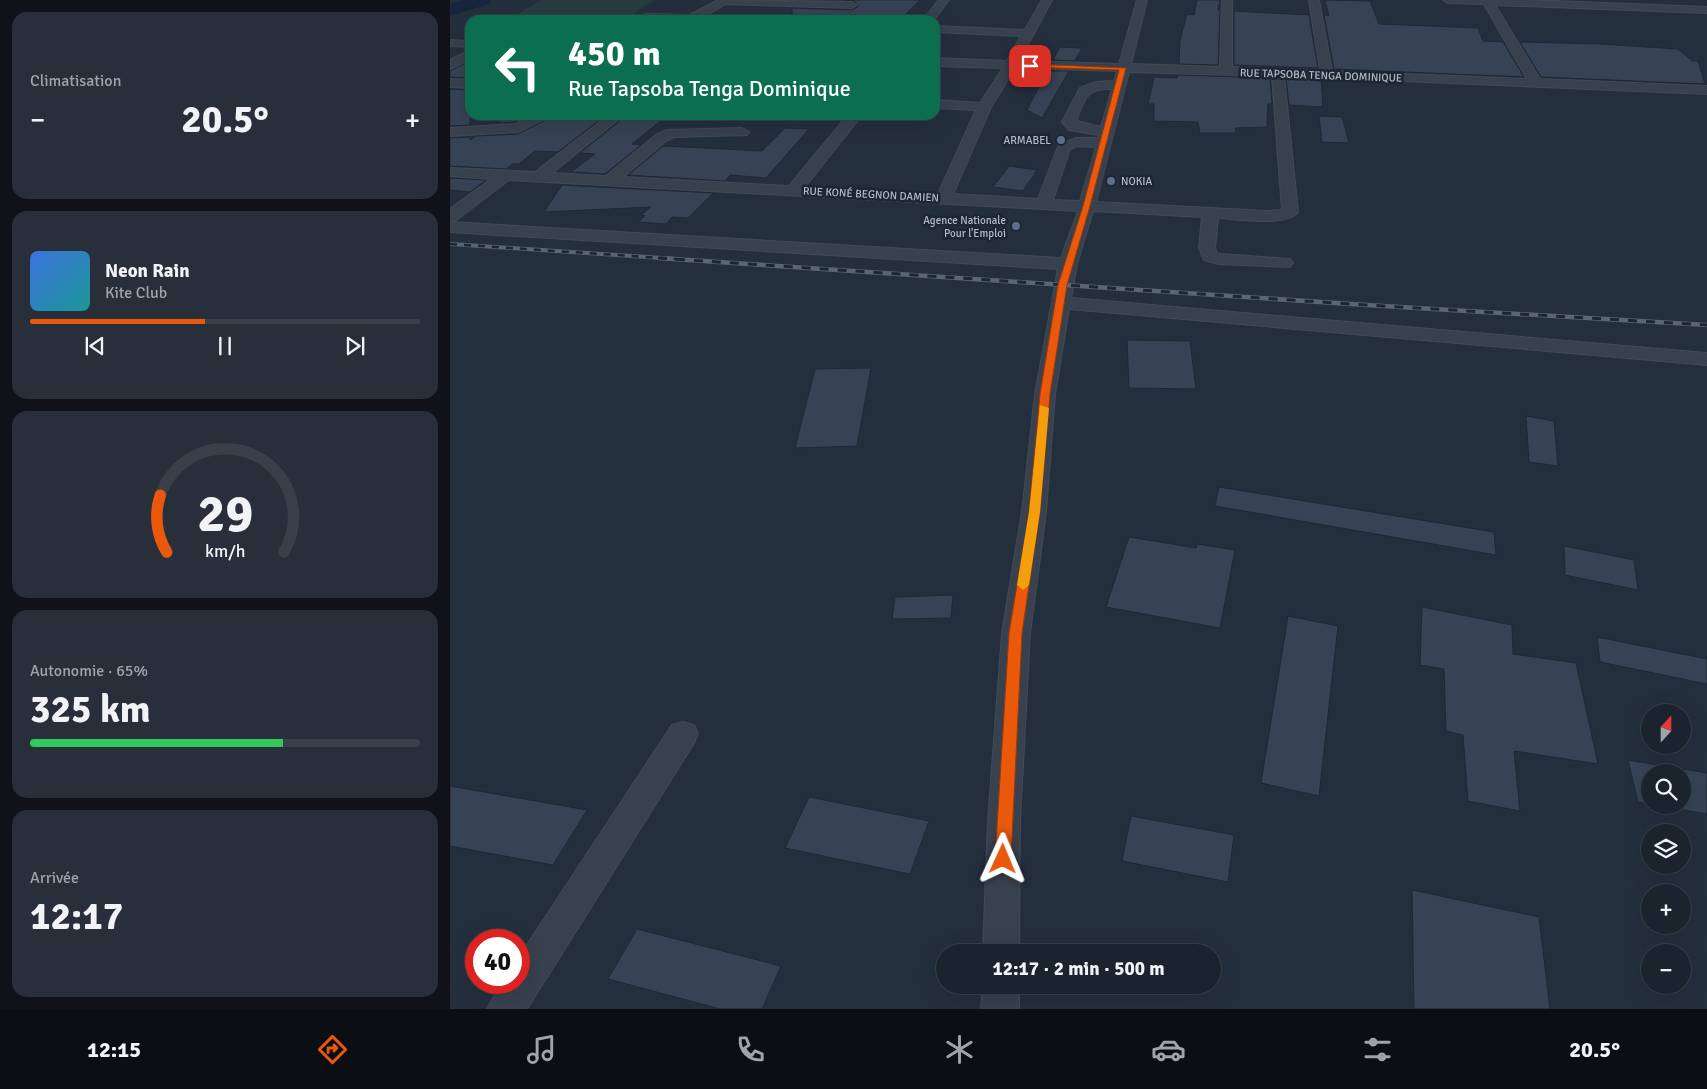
<!DOCTYPE html>
<html lang="fr">
<meta charset="utf-8">
<style>
:root{--surface:#1b232e;--page:#282f3a;--text:#f1f3f6;--muted:#a0a4aa;--line:#39404a;--accent:#ea580c}
body{margin:0;font-family:Signika,sans-serif;background:var(--page);color:var(--text);height:100vh;display:flex;flex-direction:column;font-size:19px;white-space:nowrap}
*{box-sizing:border-box;margin:0}
p{font-size:16px;color:var(--muted)}
.icon{flex:none;width:28px;height:28px;fill:none;stroke:currentColor;stroke-width:2;stroke-linecap:round;stroke-linejoin:round}
.map{position:relative;flex:1;overflow:hidden}
.sheet{display:flex;flex-direction:column;gap:12px;padding:12px;background:#0f1319;width:450px}
.sheet>*{flex:none}
.hud{position:absolute;left:15px;top:15px;width:475px;height:105px;border-radius:15px;box-shadow:0 5px 20px #0002,0 0 0 1px var(--line);background:#0b6e4f;color:#fff;overflow:hidden}
.needle{width:32px;rotate:21deg}
.buttons{position:absolute;left:1191px;top:704px;display:grid;gap:10px}
.buttons a{display:grid;place-items:center;width:50px;height:50px;border-radius:50%;background:var(--surface);box-shadow:0 5px 20px #0002,0 0 0 1px var(--line);font-size:25px}
.speed{position:absolute;left:15px;top:929px;display:flex;gap:10px;font-size:25px;font-weight:700;text-align:center}
.speed>*{display:grid;place-content:center;width:65px;height:65px;border-radius:50%;background:var(--surface);box-shadow:0 5px 20px #0002,0 0 0 1px var(--line);line-height:1}
.speed .limit{border:8px solid #d22;background:#fff;color:#111}
.pin{position:absolute;display:grid;place-items:center;width:42px;height:42px;color:#fff;margin:-21px;border-radius:10px;box-shadow:0 2px 8px #0006}
.me{position:absolute;width:55px;margin:-28px;rotate:1deg;stroke-linejoin:round;filter:drop-shadow(0 0 4px #0008)}
.turn{display:flex;align-items:center;gap:18px;height:105px;padding:0 20px;font-size:22px}
.turn .icon{width:65px;height:65px;stroke-width:2.5}
.turn b{display:block;font-size:35px;line-height:42px}
.big{font-size:38px;font-weight:700;line-height:1.1}
.sheet .card{flex:1;display:flex;flex-direction:column;justify-content:center;gap:8px;min-width:0;padding:0 18px;border-radius:15px;background:var(--page)}
.sheet .dial{align-items:center;gap:0}
.dial svg{height:130px;overflow:visible;fill:none;stroke:var(--line);stroke-width:7;stroke-linecap:round;text-anchor:middle}
.dial text{fill:var(--text);stroke:none}
.song{display:flex;align-items:center;gap:15px}
.cover{width:60px;height:60px;border-radius:8px;background:linear-gradient(135deg,hsl(220 70% 55%),hsl(180 70% 35%))}
.played{height:5px;border-radius:2px;background:linear-gradient(90deg,var(--accent) 45%,var(--line) 45%)}
.keys{display:flex;justify-content:space-around;direction:ltr}
.heat{display:flex;justify-content:space-between;align-items:center;font-size:28px;direction:ltr}
.charge{height:8px;border-radius:4px;background:linear-gradient(90deg,#34c759 65%,var(--line) 0)}
.trip{position:absolute;left:486px;top:944px;width:285px;height:50px;border-radius:25px;background:var(--surface);box-shadow:0 5px 20px #0002,0 0 0 1px var(--line);font-weight:700;line-height:50px;text-align:center}
.dock{display:flex;height:80px;justify-content:space-around;align-items:center;background:#0b0e12;color:var(--muted)}
.dock .icon{width:35px;height:35px}
.dock .active{color:var(--accent)}
.dock b{font-size:22px;color:var(--text)}
main{display:flex;flex:1;min-height:0}
.map>svg:first-child{display:block}
</style>
<main>
<section class="sheet">
<div class="card"><p>Climatisation</p>
<div class="heat"><a>−</a><b class="big">20.5°</b><a>+</a></div>
</div>
<div class="card">
<div class="song"><i class="cover"></i><div><b>Neon Rain</b><p>Kite Club</p></div></div>
<div class="played"></div>
<div class="keys"><svg class="icon" aria-label="previous" viewBox="0 0 24 24"><path d="M18 5L8 12l10 7zM5 5v14"/></svg><svg class="icon" aria-label="pause" viewBox="0 0 24 24"><path d="M8 5v14M16 5v14"/></svg><svg class="icon" aria-label="next" viewBox="0 0 24 24"><path d="M6 5l10 7-10 7zM19 5v14"/></svg></div>
</div>
<div class="card dial"><svg viewBox="0 0 100 80">
<path d="M14 69A42 42 0 1 1 86 69"/>
<path d="M14 69A42 42 0 0 1 10 34" stroke="#ea580c"/>
<text x="50" y="56" font-size="32" font-weight="700">29</text>
<text x="50" y="72" font-size="11">km/h</text>
</svg></div>
<div class="card"><p>Autonomie · 65%</p><b class="big">325 km</b><div class="charge"></div></div>
<div class="card"><p>Arrivée</p><b class="big">12:17</b></div>
</section>
<div class="map">
<svg width="1257" height="1009" viewBox="0 0 1257 1009">
<rect width="100%" height="100%" fill="#242f3e"/>
<path fill="#263c3f" d="M92,0h112l-30,20h-118z"/>
<g fill="none" stroke-linecap="round" stroke-linejoin="round">
<path fill="#17263c" fill-rule="evenodd" d="M12,0h30l-3,4 -39,12v-12z"/>
</g>
<path fill="#364354" stroke="#1f2835" d="M394,0h76l-20,20 -108,-4v-8l60,2 7,-4 -6,-6z
M747,0h23l-2,10h2l-2,55 -39,-1 1,-24 7,-26 7,1z
M875,0l45,1 9,23 99,4 5,13 20,1 21,35 -190,-8 -10,-54 5,1z
M784,11l75,4 9,53 -84,-3z
M1070,42l81,2 77,5 14,12h6l7,23 -164,-7z
M610,47l22,1 -7,13 -22,-1z
M20,61v17l-20,-1v-6z
M597,71h22l-27,47 -15,-8z
M727,75l93,3 2,26h-4l-1,23 -32,1 1,5h-36l-2,-11 -44,-1v-17h-6l6,-27 23,1z
M836,78l35,1 2,28 -34,-2z
M0,89l20,1v35l-20,1z
M61,115h19l-15,7 -18,1z
M187,115h31l-36,29 9,1 -36,29 -34,-2 24,-18 -15,-1 41,-33 10,-1z
M103,116l48,3 -43,33 -23,-1 -16,13h-6l-7,5 -56,-3v-28l20,-1v3l6,-4 42,-2z
M869,116l23,1 7,26 -27,-1z
M335,128l24,1 -43,49 -36,-3 -5,6 -97,-6 35,-29 99,5z
M559,166l28,4 -14,21 -30,-4z
M0,178l36,2 -16,12 -20,-2z
M112,185l151,8 -25,25 -16,-1 -6,7 -28,-2 7,-6 -4,-1 10,-8 -107,5z
M677,340l63,1 6,48 -67,-1z
M421,368l-14,78 -62,2 20,-79z
M1076,416l28,5 4,45 -29,-4z
M769,487l275,45 2,23 -281,-49z
M679,537l67,11 1,-4 38,6 -15,78 -114,-21z
M1114,546l70,14 4,30 -73,-15z
M503,595l-2,23 -59,1 3,-22z
M972,607l90,18 1,29 63,9 22,101 -84,-13 6,60 -52,-10 -5,-66 -17,-4 -2,-62 -24,-4z
M838,616l50,10 -19,170 -58,-13z
M1147,637l110,22v25l-107,-22z
M1178,760l79,13v41l-52,-9h27v-33h-32v32l-12,-2z
M0,786l137,24 -34,55 -103,-19z
M359,797l120,24 -19,53 -125,-26z
M681,816l103,19 -6,47 -106,-21z
M962,890l127,27 11,92h-136z
M187,929l144,37 -19,43h-42l-112,-30z"/>
<g fill="none" stroke-linecap="round" stroke-linejoin="round">
<g stroke="#414a57" stroke-width="2">
<path id="minor" d="M268,0l134,2 5,3 -5,3 -126,-4 -21,12 20,1 5,3h-86l-4,-3 5,-3 45,1z
M489,0h10l-15,20h-11z
M592,0h10l-33,61 100,3 18,-64h10l-16,64 89,3 2,-67h10v67l88,3 -11,-70h10l13,71 195,8 -43,-75 -36,-1 -5,-3h85l179,7v6l-212,-8 45,74 167,7v8l-423,-18 14,136c-10,15 -62,7 -80,6l-3,30 2,5 4,1 69,5 3,4 -3,4 -71,-3 -15,-4 -5,-12 3,-31 -109,-6 -16,53 -6,34 636,55v12l-638,-56 -14,85 -9,118 -16,121 -10,188 -1,131h-36l5,-131 14,-188 20,-121 13,-118 23,-125 -608,-37v-10l611,36 17,-47 -569,-31 -53,40 -6,2v-13l41,-30 -41,-3v-8l85,4 74,-57h15l-72,58 54,3 50,-41 11,-5 75,-2 7,4 -2,3 -73,2 -8,4 -43,36 166,9 59,-71h14l-57,72 133,7 38,-84 -41,-2v-8l45,3 23,-35 -68,-2v-8l72,3 14,-25 -86,-4v-6l90,4zM565,68l102,3 -3,10 -18,1 -16,6 -18,34 7,8 30,5 -1,3h-21l-18,6 -21,55 -85,-5 38,-87zM679,72l143,4 10,134 -15,1 -171,-9zM662,89l-11,38 -25,-6c9,-22 9,-33 36,-32zM627,146l19,1 -16,54 -27,-1 17,-51z
M0,40l20,1v6l-20,-1z
M20,50v9l-20,10v-9z
M0,79l20,1v8l-20,-1z
M84,115h18l-34,17 -68,4v-8l65,-4z
M233,722l11,3 4,9 -4,9 -167,266h-40l15,-27h17v-25l153,-232z
M533,985h36v24h-38z"/>
</g>
<use href="#minor" fill="#38414e" fill-rule="evenodd"/>
<g stroke="#5a6575" stroke-width="4">
<path id="rail-far1" d="M0,244l227,15"/>
</g>
<g stroke="#5a6575" stroke-width="4.5">
<path id="rail" d="M208,258l708,47 341,20"/>
</g>
<use href="#rail-far1" stroke="#1d2633" stroke-width="2.5" stroke-dasharray="7" stroke-linecap="butt"/>
<use href="#rail" stroke="#1d2633" stroke-width="3" stroke-dasharray="9" stroke-linecap="butt"/>
</g>
<path fill="#ea580c" stroke="#983908" d="M580,64l96,4 -36,138 -23,79 -17,109 -10,118 -18,121 -11,226 -2,5 -6,2 -5,-2 -3,-5 14,-226 20,-121 11,-118 18,-109 25,-79 36,-136 -91,-3z"/>
<path fill="#f59e0b" d="M590,405l9,3 -9,104 -11,73 -6,5 -6,-5 12,-73z"/>
<g fill="#5c6f8a" stroke="#1d2633" stroke-width="2">
<circle cx="611" cy="140" r="5"/>
<circle cx="661" cy="181" r="5"/>
<circle cx="566" cy="226" r="5"/>
</g>
<g text-anchor="middle" stroke-width="5" stroke-linejoin="round" paint-order="stroke">
<g font-size="11" fill="#b4bcc9" stroke="#1d2633">
<text transform="translate(871 75) rotate(2)" y="4">RUE TAPSOBA TENGA DOMINIQUE</text>
<text transform="translate(421 194) rotate(3)" y="4">RUE KONÉ BEGNON DAMIEN</text>
</g>
<g font-size="11" fill="#b4bcc9" stroke="#1d2633" text-anchor="end">
<text x="601" y="144">ARMABEL</text>
<text x="671" y="185" text-anchor="start">NOKIA</text>
<text x="556" y="224">Agence Nationale<tspan x="556" dy="13">Pour l'Emploi</tspan></text>
</g>
</g>
</svg>
<div class="buttons">
<a><svg class="needle" viewBox="-14 -14 28 28"><path d="M0-13l5 13h-10z" fill="#e53935"/><path d="M0 13l5-13h-10z" fill="#a0a4aa"/></svg></a>
<a><svg class="icon" aria-label="search" viewBox="0 0 24 24"><circle cx="10" cy="10" r="6"/><path d="M15 15l6 6"/></svg></a>
<a><svg class="icon" aria-label="layers" viewBox="0 0 24 24"><path d="M12 4l9 5-9 5-9-5zM3 14l9 5 9-5"/></svg></a>
<a>+</a>
<a>−</a>
</div>
<div class="speed"><div class="limit">40</div></div>
<div class="pin" style="left:580px;top:66px;background:#d93025"><svg class="icon" aria-label="arrive" viewBox="0 0 24 24"><path d="M6 21V4h12l-3 4 3 4H6"/></svg></div>
<svg class="me" style="left:553px;top:859px" viewBox="-20 -20 40 40"><path d="M0-17L14 15 0 8-14 15z" fill="#ea580c" stroke="#fff" stroke-width="4"/></svg>
<div class="trip">12:17 · 2 min · 500 m</div>
<div class="hud">
<div class="turn"><svg class="icon" aria-label="left" viewBox="0 0 24 24"><path d="M17 20v-9H6M10 6l-5 5 5 5"/></svg><div><b>450 m</b>Rue Tapsoba Tenga Dominique</div></div>
</div>
</div>
</main>
<nav class="dock">
<b>12:15</b>
<svg class="icon active" aria-label="directions" viewBox="0 0 24 24"><path d="M12 3l9 9-9 9-9-9zM9 14v-3h6M13 9l2 2-2 2"/></svg>
<svg class="icon" aria-label="music" viewBox="0 0 24 24"><path d="M9 18V5l10-2v13"/><circle cx="6" cy="18" r="3"/><circle cx="16" cy="16" r="3"/></svg>
<svg class="icon" aria-label="phone" viewBox="0 0 24 24"><path d="M5 4h4l2 5-3 2q2 4 5 5l2-3 5 2v4C11 20 4 13 5 4z"/></svg>
<svg class="icon" aria-label="climate" viewBox="0 0 24 24"><path d="M12 3v18M4 7l16 10M4 17L20 7"/></svg>
<svg class="icon" aria-label="car" viewBox="0 0 24 24"><path d="M5 17H2v-5l4-1 3-4h7l3 4 3 1v5h-3M9 17h6M6 11h13"/><circle cx="7" cy="17" r="2"/><circle cx="17" cy="17" r="2"/></svg>
<svg class="icon" aria-label="filters" viewBox="0 0 24 24"><path d="M4 7h16M4 17h16"/><circle cx="9" cy="7" r="2"/><circle cx="15" cy="17" r="2"/></svg>
<b>20.5°</b>
</nav>
